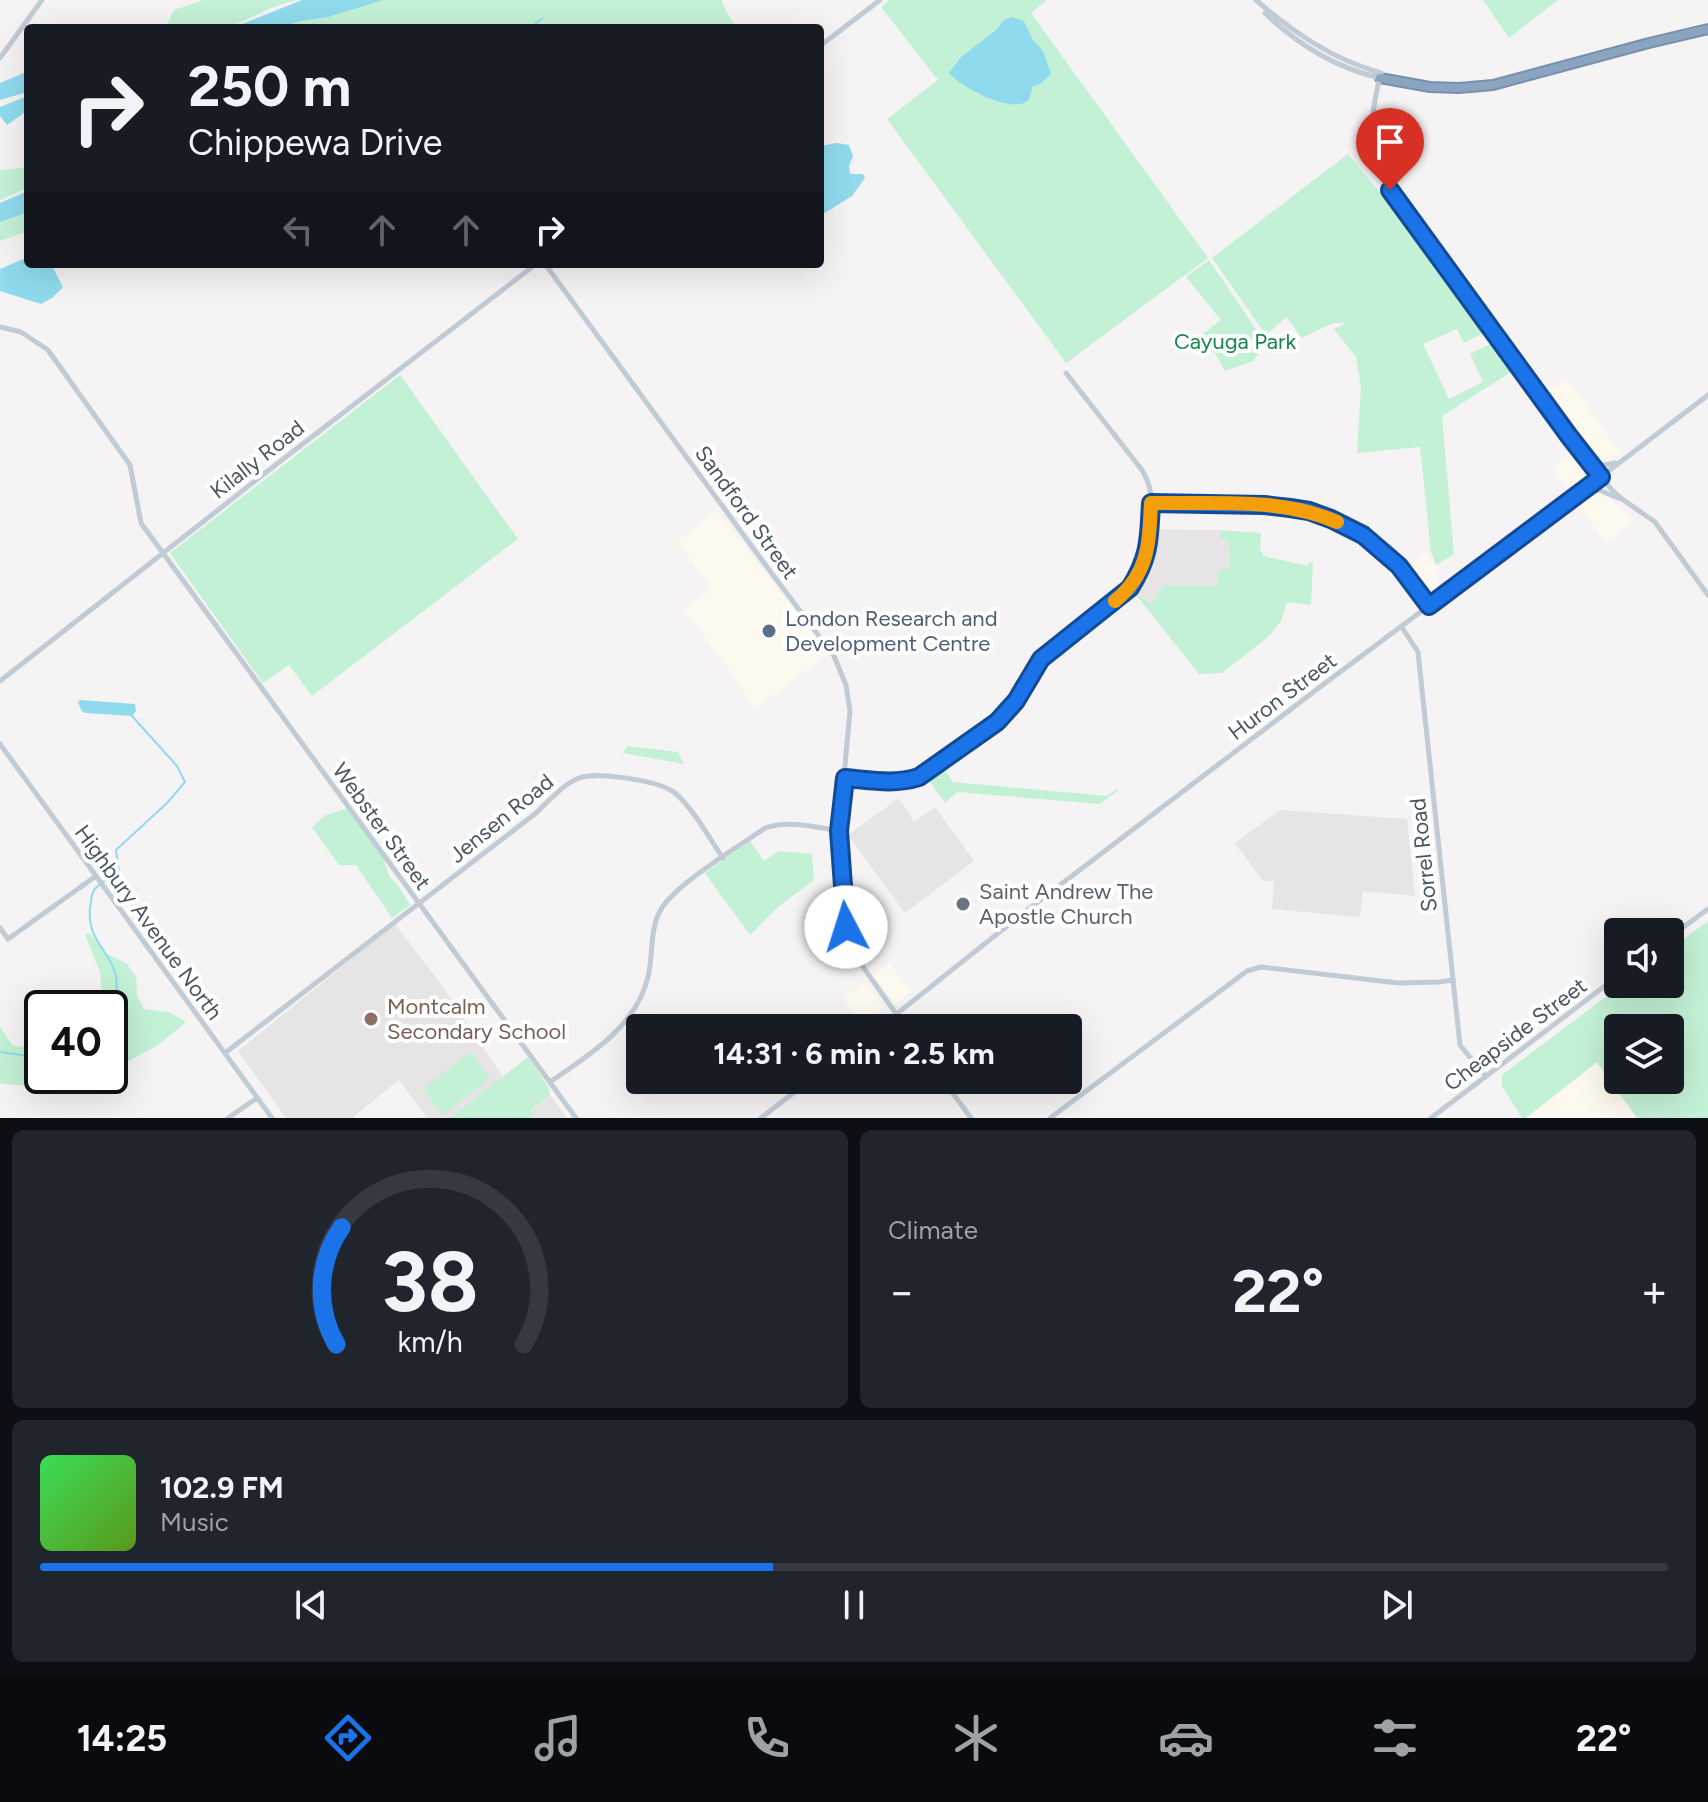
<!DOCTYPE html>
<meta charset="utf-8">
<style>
:root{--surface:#171b24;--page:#20242c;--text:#f1f3f6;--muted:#9ea1a6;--line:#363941;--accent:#1a73e8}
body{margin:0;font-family:Figtree,sans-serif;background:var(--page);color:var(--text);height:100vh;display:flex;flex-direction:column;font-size:30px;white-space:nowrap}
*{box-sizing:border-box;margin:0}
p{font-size:26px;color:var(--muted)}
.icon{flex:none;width:44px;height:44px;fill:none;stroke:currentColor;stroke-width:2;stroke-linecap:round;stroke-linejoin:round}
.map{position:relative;height:1118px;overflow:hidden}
.details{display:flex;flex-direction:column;gap:12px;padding:12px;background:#0d0f14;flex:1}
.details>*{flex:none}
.banner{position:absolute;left:24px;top:24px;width:800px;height:244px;border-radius:8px;box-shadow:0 8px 32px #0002;background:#171b24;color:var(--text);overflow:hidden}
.buttons{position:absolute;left:1604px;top:918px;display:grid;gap:16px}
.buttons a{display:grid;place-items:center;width:80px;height:80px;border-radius:8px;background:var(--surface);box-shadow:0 8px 32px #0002;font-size:40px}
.speed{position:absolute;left:24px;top:990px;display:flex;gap:16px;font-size:40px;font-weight:700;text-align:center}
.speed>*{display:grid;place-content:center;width:104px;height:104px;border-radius:50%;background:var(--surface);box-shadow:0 8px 32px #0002;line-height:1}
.speed .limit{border:4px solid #111;border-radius:12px;background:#fff;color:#111}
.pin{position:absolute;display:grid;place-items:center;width:68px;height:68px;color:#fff;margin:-82px -34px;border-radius:50% 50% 50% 0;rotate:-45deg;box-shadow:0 0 8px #0007}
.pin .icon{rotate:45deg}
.me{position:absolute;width:88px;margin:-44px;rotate:355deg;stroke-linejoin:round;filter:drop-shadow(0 0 6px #0008)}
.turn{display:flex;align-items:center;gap:28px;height:168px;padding:0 32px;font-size:36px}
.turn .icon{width:104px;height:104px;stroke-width:2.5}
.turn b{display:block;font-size:56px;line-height:68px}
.lanes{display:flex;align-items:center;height:76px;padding:0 32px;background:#0003;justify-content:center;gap:40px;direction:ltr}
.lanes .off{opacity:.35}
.big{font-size:60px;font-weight:700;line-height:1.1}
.details .tile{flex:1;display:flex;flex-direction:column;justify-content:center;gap:12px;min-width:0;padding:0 28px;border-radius:12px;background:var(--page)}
.details .dial{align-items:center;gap:0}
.dial svg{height:208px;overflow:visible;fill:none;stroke:var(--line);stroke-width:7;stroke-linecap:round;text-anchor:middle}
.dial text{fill:var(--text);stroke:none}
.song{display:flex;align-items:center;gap:24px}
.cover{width:96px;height:96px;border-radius:12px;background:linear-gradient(135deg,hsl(130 70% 55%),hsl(90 70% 35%))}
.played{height:8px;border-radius:4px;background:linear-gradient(90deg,var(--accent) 45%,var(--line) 45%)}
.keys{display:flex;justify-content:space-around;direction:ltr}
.heat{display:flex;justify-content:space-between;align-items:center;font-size:44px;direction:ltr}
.details .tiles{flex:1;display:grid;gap:12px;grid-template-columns:1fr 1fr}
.tile:last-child{grid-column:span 2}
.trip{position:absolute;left:626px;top:1014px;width:456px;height:80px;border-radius:8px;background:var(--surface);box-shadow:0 8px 32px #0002;font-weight:700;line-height:80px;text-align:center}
.dock{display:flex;height:128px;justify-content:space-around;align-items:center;background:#090b0e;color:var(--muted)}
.dock .icon{width:56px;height:56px}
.dock .on{color:var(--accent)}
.dock b{font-size:36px;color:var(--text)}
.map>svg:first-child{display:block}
</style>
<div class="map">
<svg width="1708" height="1118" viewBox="0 0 1708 1118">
<rect width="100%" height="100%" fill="#f5f3f3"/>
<path fill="#fdf9ef" d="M1567,378l53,74 -13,9 -9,-1 -15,-17 -37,-51z
M1572,451l18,25 -20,15 -18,-24z
M1597,491l6,2 32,27 -29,22 -30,-39 11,-9z
M716,510l113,143 -73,55 -72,-99 28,-21 -35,-46z
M1426,552l10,15 3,20 -12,9 -21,-29z
M890,963l21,28 -15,14 -23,-29z
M865,982l19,26 -22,18 -19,-27z
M1597,1062l40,56h-111z"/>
<path fill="#e6e4e5" d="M1156,529l63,1 1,9 8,1 2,29 -13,18 -53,-2 -13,20 -18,-14 11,-16 8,-20z
M899,798l15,24 21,-15 39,54 -69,52 -57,-78z
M1280,810l127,9 8,77 -52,-5 -3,26 -88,-8 2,-28h-11l-28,-38z
M395,924l48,63 60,90 -53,41h-23l-28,-38 -47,38h-66l-48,-67z
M550,1095l17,23h-33l-4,-6z"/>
<path fill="#c3f1d5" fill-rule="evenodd" d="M203,0h93l-20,6 -49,22h-62l9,-18z
M377,0h345l1,5 13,23h-466z
M889,0h158l-16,13 177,245 -142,105 -179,-244 51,-39 -57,-73z
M1483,0h75l-49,38z
M1348,154l45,54 41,55 7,2 46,66 -23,12 -7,-14 -34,15 26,55 34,-17 -13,-28 22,-11h5l16,24 -2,5 -69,44 12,138 -18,11 -5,-13 -11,-105 -63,6 4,-66 -5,-30 -22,-28 12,-6h-13l-31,15 -16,-21 -20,18 -54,-77z
M28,167v21l-28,12v-30z
M28,211v20l-28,10v-20z
M1209,260l55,81 -10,20 -29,10 -9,-16 -16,-19 21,-16 -35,-43z
M400,375l118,164 -206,157 -23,-31 -26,18 -93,-130z
M1219,530l42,3 -1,18 3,2v3l45,10 1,-4 4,1 -2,42 -24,-3 -6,19 -13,16 -46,36 -23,1 -66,-83 18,14 13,-20 53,1 1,-15 12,-2 -2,-29 -8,-1z
M627,746l51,6 6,12 -61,-11z
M941,765l12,17 154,14 11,-8 -2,4 -16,12 -143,-12 -12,11 -18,-25v-3z
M348,808l33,42 8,26 10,11 11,18 -18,13 -36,-53h-17l-27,-38 14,-12z
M750,841l14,20 15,-10 33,3 2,26 -35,26 -29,29 -45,-62z
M1708,921v197h-71l-40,-56 -71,56h-4l-20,-32v-11l121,-91h47v-35zM1618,1028h52v52h-52z
M89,933l18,21 19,9 10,13 1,20 7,13 25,3 17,10 -29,24 -47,25v-63h-7l-3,-36 -15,-37z
M0,1027l13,19 22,2 7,-1v29h51l-43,11 -50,-3z
M470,1052l20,26 -47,37 -20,-26z
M528,1057l21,31 1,7 -20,16 4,7h-84z"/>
<path fill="#90daee" d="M302,0h81l-55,17 -28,4 -24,7h-44z
M1012,17l10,3 3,3 8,17 10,11 8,23 -11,10 -7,2c-1,2 -3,11 -4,13 -13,18 -70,-13 -80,-26l12,-16 35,-27 8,-10z
M26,72l2,1v19l-28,8v-17z
M28,96v14l-21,15 -7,-9v-9z
M837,143l12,2 4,11 -4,10 1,8h13l2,4 -13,18 -32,20v-70z
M28,191v21l-28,10v-19z
M28,257v7h23l12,23 -11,11 -11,6 -41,-13v-22z
M80,700l55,4 1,7 -4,5 -45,-3 -5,-1 -4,-10z"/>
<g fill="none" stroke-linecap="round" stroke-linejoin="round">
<path stroke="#90daee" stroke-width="2" d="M529,28l13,-9
M110,1019c5,-14 8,-27 6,-43 -6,-27 -29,-34 -26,-68 1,-5 1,-13 4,-18 5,-7 18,-13 25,-18l-3,-22 51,-47 18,-21 -8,-16 -45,-50
M0,1052l42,6"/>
<g stroke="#7690ad" stroke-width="12">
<path id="highway" d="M1380,78l50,9 29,1 34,-3 156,-42 59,-14"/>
</g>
<path stroke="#c1cbd6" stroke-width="5" d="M1256,0c38,33 76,59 125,73 -12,46 -14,74 9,117l179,246 43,54 10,9 33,23 53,73
M1265,13c32,31 72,55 115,65
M820,46l60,-46
M0,58l42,-58
M545,264l222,303 67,89 12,29 4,26 -11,120 7,96 13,34 47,67
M0,327l21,5 27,18 82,115 11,58 435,595
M1594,464l5,2 16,-3
M1586,492l13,-2 22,9
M1151,503l139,5c42,7 79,27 109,58 11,11 20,27 30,40
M1401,626l17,26 42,393 25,31
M0,681l269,-211 267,-206
M0,744l272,374
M845,778c23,2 50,9 72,-1 10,-4 20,-13 30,-20 24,-17 53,-32 70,-57 9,-13 15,-29 25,-42 8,-9 19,-16 28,-23 47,-35 77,-48 80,-112 1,-23 4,-32 -8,-53l-76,-97
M0,928l8,11 88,-63
M1670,937l38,-28
M879,1028l143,-114 298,-227 257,-192 131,-100
M225,1053l311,-240c12,-11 27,-29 43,-35 17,-7 82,3 96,15 18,15 34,45 48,65
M943,1080l28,38
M550,1082c39,-27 86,-55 98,-105 5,-20 2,-49 12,-66 15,-27 78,-64 105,-83 23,-8 50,-1 74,3
M228,1118l29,-20
M761,1118l49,-38
M1050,1118l197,-147 14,-4 137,16 41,-1 14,-2
M1431,1118l187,-142"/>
<use href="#highway" stroke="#8ba5c1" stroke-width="8"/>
</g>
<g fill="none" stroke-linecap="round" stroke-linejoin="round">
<g stroke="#114b97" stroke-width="20">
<path id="route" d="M846,927l-7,-96 6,-53c25,2 49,7 74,-1l78,-55 19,-21 25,-42 89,-71c20,-32 19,-49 21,-85l113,2 26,3 19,3 22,8 32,16 36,31 30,40 172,-129 -32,-41 -179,-246"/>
</g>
<use href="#route" stroke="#1a73e8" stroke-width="14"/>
<path stroke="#f59e0b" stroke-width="14" d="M1115,601c34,-28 34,-57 36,-98 60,1 130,-6 186,19"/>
</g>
<circle fill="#5c6f8a" stroke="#fff" stroke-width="3" cx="769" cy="631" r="8"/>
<circle fill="#6b7280" stroke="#fff" stroke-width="3" cx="963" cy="904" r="8"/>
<circle fill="#8d6e63" stroke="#fff" stroke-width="3" cx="371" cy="1019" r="8"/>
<g text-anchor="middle" stroke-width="8" stroke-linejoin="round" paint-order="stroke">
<g font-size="22" fill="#17864f" stroke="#fff">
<text x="1235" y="349">Cayuga Park</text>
</g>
<g font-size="22" fill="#4a5661" stroke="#fff">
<text transform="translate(257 459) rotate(-38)" y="8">Kilally Road</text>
<text transform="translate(747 512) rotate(54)" y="8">Sandford Street</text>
<text transform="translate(1282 696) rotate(-37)" y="8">Huron Street</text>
<text transform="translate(501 818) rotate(-39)" y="8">Jensen Road</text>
<text transform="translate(382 826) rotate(54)" y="8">Webster Street</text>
<text transform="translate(1423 855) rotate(-96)" y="8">Sorrel Road</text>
<text transform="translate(149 922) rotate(54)" y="8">Highbury Avenue North</text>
<text transform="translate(1515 1034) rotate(-37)" y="8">Cheapside Street</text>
</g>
<g font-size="22" fill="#4e5e75" stroke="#fff" text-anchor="start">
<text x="785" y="626">London Research and<tspan x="785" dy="25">Development Centre</tspan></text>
</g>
<g font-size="22" fill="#5b616d" stroke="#fff" text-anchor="start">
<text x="979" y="899">Saint Andrew The<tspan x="979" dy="25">Apostle Church</tspan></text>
</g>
<g font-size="22" fill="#785e54" stroke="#fff" text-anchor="start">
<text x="387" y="1014">Montcalm<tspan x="387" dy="25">Secondary School</tspan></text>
</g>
</g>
</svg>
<div class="buttons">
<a><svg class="icon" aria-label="sound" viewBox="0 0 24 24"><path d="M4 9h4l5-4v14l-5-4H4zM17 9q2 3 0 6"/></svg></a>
<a><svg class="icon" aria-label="layers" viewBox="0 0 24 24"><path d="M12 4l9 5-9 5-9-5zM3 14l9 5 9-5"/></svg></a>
</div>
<div class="speed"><div class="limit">40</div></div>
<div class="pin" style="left:1390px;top:190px;background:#d93025"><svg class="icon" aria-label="arrive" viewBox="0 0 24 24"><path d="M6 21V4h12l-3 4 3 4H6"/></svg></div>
<svg class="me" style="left:846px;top:927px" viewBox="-20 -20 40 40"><circle r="19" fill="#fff"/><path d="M0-13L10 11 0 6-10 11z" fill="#1a73e8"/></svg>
<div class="trip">14:31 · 6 min · 2.5 km</div>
<div class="banner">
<div class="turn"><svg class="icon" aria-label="right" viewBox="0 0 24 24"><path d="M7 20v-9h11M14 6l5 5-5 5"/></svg><div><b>250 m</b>Chippewa Drive</div></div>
<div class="lanes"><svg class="icon off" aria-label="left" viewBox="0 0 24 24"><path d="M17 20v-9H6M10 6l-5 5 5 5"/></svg><svg class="icon off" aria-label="ahead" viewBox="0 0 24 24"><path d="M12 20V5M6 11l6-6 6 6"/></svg><svg class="icon off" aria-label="ahead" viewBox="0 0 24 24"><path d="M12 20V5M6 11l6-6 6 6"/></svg><svg class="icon" aria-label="right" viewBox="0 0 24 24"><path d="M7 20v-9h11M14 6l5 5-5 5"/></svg></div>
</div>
</div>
<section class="details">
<div class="tiles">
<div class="tile dial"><svg viewBox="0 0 100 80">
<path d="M14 69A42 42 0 1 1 86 69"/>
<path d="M14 69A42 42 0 0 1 16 24" stroke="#1a73e8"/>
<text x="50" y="56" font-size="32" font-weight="700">38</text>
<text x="50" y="72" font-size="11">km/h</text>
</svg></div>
<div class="tile"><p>Climate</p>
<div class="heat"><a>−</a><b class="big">22°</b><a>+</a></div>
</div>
<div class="tile">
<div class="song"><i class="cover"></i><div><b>102.9 FM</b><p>Music</p></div></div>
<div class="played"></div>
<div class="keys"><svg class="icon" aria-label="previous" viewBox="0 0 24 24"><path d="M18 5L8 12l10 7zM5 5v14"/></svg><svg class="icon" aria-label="pause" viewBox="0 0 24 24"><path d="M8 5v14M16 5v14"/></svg><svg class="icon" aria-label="next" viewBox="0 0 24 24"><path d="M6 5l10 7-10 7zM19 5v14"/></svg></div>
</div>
</div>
</section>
<nav class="dock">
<b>14:25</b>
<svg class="icon on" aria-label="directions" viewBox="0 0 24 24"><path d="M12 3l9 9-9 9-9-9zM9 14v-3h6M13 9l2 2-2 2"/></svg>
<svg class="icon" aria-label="music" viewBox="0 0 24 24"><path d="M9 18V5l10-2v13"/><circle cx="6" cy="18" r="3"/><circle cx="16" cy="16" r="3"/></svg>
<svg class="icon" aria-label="phone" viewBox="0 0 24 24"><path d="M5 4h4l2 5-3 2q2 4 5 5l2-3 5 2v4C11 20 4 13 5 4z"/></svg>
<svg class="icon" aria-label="climate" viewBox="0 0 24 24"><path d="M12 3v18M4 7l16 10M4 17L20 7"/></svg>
<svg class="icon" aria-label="car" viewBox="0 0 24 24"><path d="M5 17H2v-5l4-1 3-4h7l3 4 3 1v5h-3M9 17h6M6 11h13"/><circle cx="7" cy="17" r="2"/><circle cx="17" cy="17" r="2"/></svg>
<svg class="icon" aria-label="filters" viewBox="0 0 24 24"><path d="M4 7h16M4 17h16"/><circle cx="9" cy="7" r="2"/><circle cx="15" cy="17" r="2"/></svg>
<b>22°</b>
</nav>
